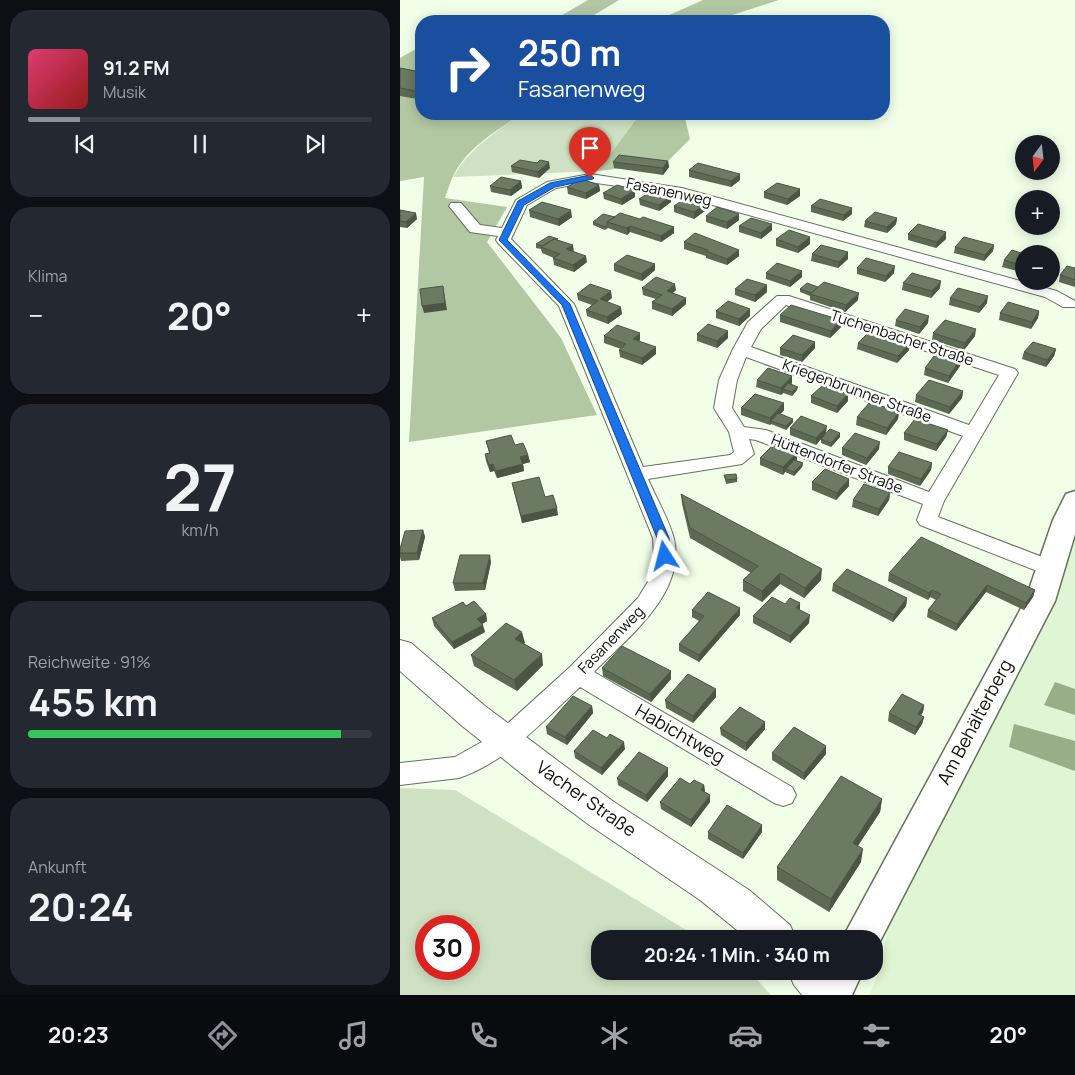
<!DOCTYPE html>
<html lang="de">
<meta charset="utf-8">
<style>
:root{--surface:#171b24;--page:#242831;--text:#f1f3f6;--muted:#9ea1a6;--line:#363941;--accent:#8c9099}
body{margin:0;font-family:Manrope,sans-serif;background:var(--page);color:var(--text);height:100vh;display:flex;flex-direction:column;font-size:19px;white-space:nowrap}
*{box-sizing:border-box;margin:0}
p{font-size:16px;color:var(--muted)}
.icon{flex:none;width:28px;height:28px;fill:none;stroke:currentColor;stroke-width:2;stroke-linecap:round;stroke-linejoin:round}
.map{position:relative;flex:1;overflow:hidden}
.side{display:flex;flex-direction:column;gap:10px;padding:10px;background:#0d0f14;width:400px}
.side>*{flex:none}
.banner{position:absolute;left:15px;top:15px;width:475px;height:105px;border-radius:20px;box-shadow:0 2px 12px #0003;background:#1a4fa0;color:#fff;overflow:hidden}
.needle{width:32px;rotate:195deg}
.tools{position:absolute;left:615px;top:135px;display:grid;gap:10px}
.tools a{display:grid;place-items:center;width:45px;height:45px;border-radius:50%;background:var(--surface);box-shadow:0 2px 12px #0003;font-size:25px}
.speed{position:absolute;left:15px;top:915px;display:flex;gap:10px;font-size:25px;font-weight:700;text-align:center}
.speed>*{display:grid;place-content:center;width:65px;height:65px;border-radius:50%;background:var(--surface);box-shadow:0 2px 12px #0003;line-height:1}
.speed .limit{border:8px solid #d22;background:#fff;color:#111}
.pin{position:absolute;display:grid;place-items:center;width:42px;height:42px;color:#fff;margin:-51px -21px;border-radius:50% 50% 50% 0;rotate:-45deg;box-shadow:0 0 5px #0007}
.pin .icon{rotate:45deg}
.me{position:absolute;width:55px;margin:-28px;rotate:351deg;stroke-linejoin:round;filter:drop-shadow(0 0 4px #0008)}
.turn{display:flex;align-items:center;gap:18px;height:105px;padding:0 20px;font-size:22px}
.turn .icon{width:65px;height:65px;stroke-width:2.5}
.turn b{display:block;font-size:35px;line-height:42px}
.big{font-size:38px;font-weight:700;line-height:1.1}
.side .tile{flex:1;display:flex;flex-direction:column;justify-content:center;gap:8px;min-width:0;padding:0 18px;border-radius:20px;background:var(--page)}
.side .dial{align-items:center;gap:0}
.dial b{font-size:65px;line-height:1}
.song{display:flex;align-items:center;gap:15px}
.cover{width:60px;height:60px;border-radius:8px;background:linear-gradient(135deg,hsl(340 70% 55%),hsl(0 70% 35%))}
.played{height:5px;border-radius:2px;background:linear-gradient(90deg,var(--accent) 15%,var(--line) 15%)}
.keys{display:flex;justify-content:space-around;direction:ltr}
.heat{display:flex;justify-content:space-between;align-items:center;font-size:28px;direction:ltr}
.charge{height:8px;border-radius:4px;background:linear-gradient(90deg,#34c759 91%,var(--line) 0)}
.trip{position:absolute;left:191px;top:930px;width:292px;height:50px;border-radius:20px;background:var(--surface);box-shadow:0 2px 12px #0003;font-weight:700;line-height:50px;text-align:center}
.tabs{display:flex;height:80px;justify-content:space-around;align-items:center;background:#090b0e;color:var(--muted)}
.tabs .icon{width:35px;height:35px}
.tabs .current{color:var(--accent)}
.tabs b{font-size:22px;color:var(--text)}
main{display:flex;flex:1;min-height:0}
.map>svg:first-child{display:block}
</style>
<main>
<section class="side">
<div class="tile">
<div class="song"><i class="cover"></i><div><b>91.2 FM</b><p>Musik</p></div></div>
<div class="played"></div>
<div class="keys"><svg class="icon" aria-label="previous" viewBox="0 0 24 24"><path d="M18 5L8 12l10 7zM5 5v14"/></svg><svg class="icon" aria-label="pause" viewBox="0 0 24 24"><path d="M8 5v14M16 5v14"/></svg><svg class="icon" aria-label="next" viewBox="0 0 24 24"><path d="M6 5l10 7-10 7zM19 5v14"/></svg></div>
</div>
<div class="tile"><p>Klima</p>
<div class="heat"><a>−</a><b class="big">20°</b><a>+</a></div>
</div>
<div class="tile dial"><b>27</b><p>km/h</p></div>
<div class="tile"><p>Reichweite · 91%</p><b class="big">455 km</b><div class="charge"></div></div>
<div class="tile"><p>Ankunft</p><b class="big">20:24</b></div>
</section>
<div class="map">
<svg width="675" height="995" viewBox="0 0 675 995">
<rect width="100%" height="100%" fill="#f1ffe9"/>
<path fill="#e0f5d3" d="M675,528v467h-206l11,-25 11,-58z"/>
<path fill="#cee1c2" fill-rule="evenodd" d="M121,114h144l-28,4 -39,53 -145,6c16,-28 43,-45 68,-63z
M0,788l55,2 246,149h-101v32h149l22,24h-371zM26,926h43v43h-43z"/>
<path fill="#b1c8a2" d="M188,0h31l-35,21h-32z
M303,0h76l-65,21h-58z
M21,46v68h100c-20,14 -45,28 -60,49 -8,10 -12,23 -16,35l62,9 -20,35 74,96 36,77 -188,27 15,-265 -24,4v-123z
M271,114l14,4 5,21 -24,24 -68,8 39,-53z"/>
<path fill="#98ae89" d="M655,682l20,7v26l-31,-10z
M614,724l61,17v30l-66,-24z"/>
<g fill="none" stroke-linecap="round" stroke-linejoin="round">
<g stroke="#64725b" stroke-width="2">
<path id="minor" d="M190,174l92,14 375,103 18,10v6h-12l-18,-10 -369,-102 -86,-13 -34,6 -29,17 -16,34 63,65 69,163 87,-12 4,-3 -5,-20 -15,-24 5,-28 14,-31 15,-27 29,-26h12l226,73 3,4 -74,128 -6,16 120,46 3,5 -3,5 -8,3 -130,-51 -3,-5 6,-16 -167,-64 -7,-1 5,15 -12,10 -94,15c8,19 21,40 26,60 12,55 -46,98 -80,133l198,115 4,8 -4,8 -9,3 -9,-3 -194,-116c-37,34 -72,74 -121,91l-59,7v-22l55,-6 41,-23 74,-67 68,-69 11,-18 5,-24 -1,-18 -94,-232 -61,-63 -2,-3 2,-4 -28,-4 -21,-26 2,-3h10l19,22 22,3 14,-28 31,-18zM386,305l213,70 -30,50 -218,-78 10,-18zM346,357l217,79 -34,56 -163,-62 -22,-3 -12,-19 5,-28z"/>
</g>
<g stroke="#64725b" stroke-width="3">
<path id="tertiary" d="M675,491v43l-20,67 -180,350v-12h-33l183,-338 28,-81 13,-26z
M422,971h41l-11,24h-41z"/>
</g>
<g stroke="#64725b" stroke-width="2">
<path id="secondary" d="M0,640l11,3 74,63 77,58 52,38 135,88 41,35 6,14h-48l-48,-39 -112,-76 -51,-38 -76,-61 -61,-54z
M388,971h48l9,9 6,15h-49l-8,-10z"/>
</g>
<use href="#minor" fill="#fff" fill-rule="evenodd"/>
<use href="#tertiary" fill="#fff" fill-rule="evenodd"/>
<use href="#secondary" fill="#fff" fill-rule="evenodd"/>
</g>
<path fill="#5c6954" d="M0,68l21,4 -4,27 -17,-3z
M268,161l1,6 -6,8 -49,-7 -1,-6z
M111,166l39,2 -11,10 -27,-6z
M289,170l51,10 -9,7 -42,-10z
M121,181l1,7 -11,8 -20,-4 -1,-6z
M199,185l1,6 -14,8 -18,-5 -1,-7z
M400,189v7l-13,9 -23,-7v-6z
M203,193l32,4 -13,8 -18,-6z
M239,199l32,3 -12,9 -19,-6z
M306,204v6l-12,9 -20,-7v-6z
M411,206l41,8 -9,7 -32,-9z
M0,210l17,9 -10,9 -7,-1z
M129,210l43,7 -13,9 -29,-9z
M306,216l33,4 -12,9 -21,-7z
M215,217l25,2 34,8v6l-13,9 -31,-10 -3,3 -19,-7 -3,2 -12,-5v-3z
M497,218l-1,6 -9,9 -23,-6 1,-6z
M372,224v6l-11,9 -22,-7v-6z
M546,232v7l-10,9 -28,-8v-6z
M410,237v7l-12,9 -22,-7v-7z
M158,240l16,12 13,10 -13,10 -20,-7 -1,-7h1l-12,-5 -1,-4 -5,-1v-4z
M284,242l55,8v6l-12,9 -21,-7v-2l-22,-7z
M594,245l-1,6 -9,10 -30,-8 1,-6z
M412,254l36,5 -10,9 -27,-7z
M624,254v19l-22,-6 2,-7z
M214,264l41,6 -13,11 -28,-10z
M457,268l37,5 -9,9 -28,-8z
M675,268v19l-16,-5 1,-7z
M402,271v6l-12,10 -24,-8v-6z
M503,283l37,5 -9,10 -29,-8z
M367,285v7l-12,10 -20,-7v-6z
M418,287l40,13 -13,12 -35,-12v-4l-10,-4v-3z
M242,288l34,2 -3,3 13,5v6l-14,12 -20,-7v-7l4,-3 -13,-4z
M177,294l35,4 -5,4 15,12 -14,10 -21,-8 -1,-6 6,-5 -14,-5z
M550,298l37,5 -8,10 -30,-8z
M350,309v7l-11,10 -23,-8v-7z
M639,311l-1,7 -7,11 -32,-9 1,-7z
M380,315l61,5v7l-11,11 -50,-16z
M496,320l32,3 -9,11 -24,-8z
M328,331v7l-11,10 -20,-7v-7z
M533,333l42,3 -11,14 -32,-10z
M204,336l36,4 -1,1 17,13 -14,11 -22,-8 -1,-7 2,-1 -17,-6z
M415,342v6l-13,14 -22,-7v-7z
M458,343l51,7 -12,13 -40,-14z
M656,349l-2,7 -8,11 -24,-8 2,-7z
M561,359l-1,7 -12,17 -24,-8 1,-7z
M357,380l35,3 -1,1 6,6 -5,6 -9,-3 -2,2 -25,-8z
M563,391l-1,7 -13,16 -34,-12 1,-7z
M448,394v7l-11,12 -26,-10v-7z
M384,403v7l-4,4 13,5v3l-7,8 -15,-6 -1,1 -29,-10v-7z
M499,412l-1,7 -12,16 -30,-10 1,-8z
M390,428l36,5 -10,12 -26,-10z
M548,430l-2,7 -10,14 -32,-11v-7z
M440,437l-9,10 -10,-4v-4z
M86,441l29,4 13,10 2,7 -7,2 1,7 -27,7 -3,-7 -4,1 -4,-11 -1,-7 4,-1z
M442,448l37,1 -13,16 -24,-10z
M360,458l37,2 -1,1 7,2 -1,4 -8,9 -9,-4 -2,3 -23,-10z
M532,463l-1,7 -11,16 -32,-12v-7z
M324,475l13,4v3l-11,2z
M412,482l37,4 -13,14 -24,-10z
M112,483l33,14 13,18 -36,8z
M490,493l-1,7 -11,16 -26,-9 1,-7z
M281,494l140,86 -17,18 -24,-14 -18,18 -19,-11v-11l8,-7 -61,-35 -8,-34z
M23,530l2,7 -6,23 -18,1 -1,-4v-8z
M91,562l-6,28 -30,1 -2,-8z
M489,573l146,17 -2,7 -9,13 -38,-18 -30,39 -29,-14 1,-7 8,-10 -6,-3 -2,3 -40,-19z
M433,584l74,14 -1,8 -13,16 -61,-31z
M385,604l15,6 9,13 -19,20 -37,-20v-7z
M66,606l20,8 1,7 -5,3 3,8 -31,17 -20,-23 -2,-8z
M292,610l48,5 -41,47 -20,-11v-7l20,-23 -7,-4z
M125,643l-2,1 20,21 -26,26 -43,-25 -3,-11z
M202,668l69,3v8l-20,23 -48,-26z
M316,689v8l-23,26 -27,-15 -1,-8z
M524,705l-1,7 -2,3 3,2 -2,7 -7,11 -27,-14 1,-8z
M192,706l1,7 -26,32 -20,-11 -1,-7z
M320,728l45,1 -19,22 -25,-16z
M225,749l-23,26 -27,-17 -1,-7z
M372,753l54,1 -22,26 -32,-20z
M268,776l-21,26 -29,-17 -1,-7z
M290,784l14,1 1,7 5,10 -19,25 -30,-18 -1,-7z
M482,799l-2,13 -22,34 3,16 -32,50 -52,-32v-13z
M362,825v7l-19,27 -35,-20v-7z"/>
<path fill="#4b5545" d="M21,87v9l-4,3 -1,-8z
M268,161l1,6 -6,8v-7z
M149,162l1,6 -11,10 -1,-6z
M340,174v6l-9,7v-6z
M121,181l1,7 -11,8 -1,-6z
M199,185l1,6 -14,8v-6z
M400,189v7l-13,9 1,-6z
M235,190v7l-13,8 -1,-6z
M271,196v6l-12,9v-6z
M306,204v6l-12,9v-7z
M452,208v6l-9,7 1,-6z
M171,210l1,7 -13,9 -1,-7z
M16,213l1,6 -10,9 -1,-6z
M339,214v6l-12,9v-7z
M497,218l-1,6 -9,9v-6z
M372,224v6l-11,9v-6z
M230,226v6l-3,3v-7z
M274,227v6l-13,9v-6z
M546,232v7l-10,9 1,-6z
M410,237v7l-12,9v-6z
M173,245l1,7 -8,-3z
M594,245l-1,6 -9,10 1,-6z
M339,250v6l-12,9v-6z
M448,252v7l-10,9 1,-6z
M186,256l1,6 -13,10 -1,-7z
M255,264v6l-13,11 -1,-7z
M495,266l-1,7 -9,9 1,-6z
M402,271v6l-12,10v-6z
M541,281l-1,7 -9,10 1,-7z
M275,284l1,6 -9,7v-6z
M367,285v7l-12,10v-7z
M43,286l4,24 -23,3 -2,-7z
M211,291l1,7 -11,8 -1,-7z
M459,293l-1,7 -13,12 1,-7z
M588,296l-1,7 -8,10 1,-6z
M286,298v6l-14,12v-7z
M221,307l1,7 -14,10 -1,-7z
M350,309v7l-11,10v-7z
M639,311l-1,7 -7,11 1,-7z
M529,316l-1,7 -9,11 1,-7z
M441,320v7l-11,11 1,-7z
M576,329l-1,7 -11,14 1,-7z
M328,331v7l-11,10v-7z
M240,333v7l-6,5 -1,-6z
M415,342v6l-13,14v-7z
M510,343l-1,7 -12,13 1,-7z
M256,347v7l-14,11v-7z
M656,349l-2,7 -8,11 1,-7z
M561,359l-1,7 -12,17 1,-7z
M392,376v7l-7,7 -2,-1v4l-2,2v-7z
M398,387l-1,3 -5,6v-4z
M563,391l-1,7 -13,16 1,-7z
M448,394v7l-11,12v-7z
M384,403v7l-11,12 -2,-1v3l-1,1v-7z
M499,412l-1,7 -12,16 1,-7z
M393,419v3l-7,8v-4z
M427,426l-1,7 -10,12v-7z
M548,430l-2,7 -10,14 1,-7z
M440,433v4l-9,10v-4z
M480,442l-1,7 -13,16 1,-7z
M397,453v7l-9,10 -2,-1 -1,3 -2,3v-8z
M128,455l2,7 -7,2 1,7 -27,7 -1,-7 24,-14z
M403,463l-1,4 -8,9v-4z
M532,463l-1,7 -11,16 1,-7z
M93,464l1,7 -4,1 -1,-7z
M449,479v7l-13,14 1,-7z
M490,493l-1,7 -11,16 1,-7z
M157,508l1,7 -36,8 -1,-7z
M23,530l2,7 -6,23 -2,-7z
M90,555l1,7 -6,28 -2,-7z
M422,569l-1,11 -17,18 1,-10z
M380,573v11l-18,18v-11z
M587,585l-1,7 -30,39 1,-7z
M532,590l-2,7 -2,3 1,-7z
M635,590l-2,7 -9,13 2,-7z
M507,598l-1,8 -13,16 1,-7z
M400,603v7l-4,-2z
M340,608v7l-41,47v-7z
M86,614l1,7 -8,5 -2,-7z
M410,615l-1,8 -19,20v-7z
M83,625l2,7 -31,17 -2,-7z
M122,632l3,11 -8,7 -2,-11z
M142,654l1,11 -26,26 -3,-11z
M271,671v8l-20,23 -1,-8z
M316,689v8l-23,26v-7z
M524,705l-1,7 -6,9 1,-7z
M192,706l1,7 -26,32 -2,-8z
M524,717l-2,7 -7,11 1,-8z
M365,722v7l-19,22v-8z
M224,742l1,7 -23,26 -1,-7z
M426,746v8l-22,26v-7z
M268,768v8l-21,26 -1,-7z
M304,785l1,7 -4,-2z
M310,795v7l-19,25v-7z
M482,799l-2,13 -29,44 2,-13z
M362,825v7l-19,27v-6z
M463,849l-2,13 -32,50 2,-13z"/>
<path fill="#6b7a62" stroke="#4b5545" d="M0,68l21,4v15l-5,4 -16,-3z
M219,155l49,6 -5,7 -50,-6z
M120,160l17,3 3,-3 9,2 -11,10 -27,-6z
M298,163l42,11 -9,7 -42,-11z
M101,177l20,4 -11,9 -20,-4z
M181,179l18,6 -13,8 -19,-6z
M377,183l23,6 -12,10 -24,-7z
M217,185l18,5 -14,9 -18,-6z
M252,191l19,5 -12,9 -20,-6z
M286,198l20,6 -12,8 -20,-6z
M420,199l32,9 -8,7 -33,-9z
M142,202l29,8 -13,9 -29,-9z
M317,207l22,7 -12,8 -21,-6z
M0,210l16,3 -10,9 -6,-1z
M475,212l22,6 -10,9 -22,-6z
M220,213l20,6 3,-2 31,10 -13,9 -31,-10 -3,2 -20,-6z
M203,214l12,3 -8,5v3l-2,2 -12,-5z
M351,218l21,6 -11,9 -22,-7z
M518,224l28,8 -9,10 -29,-8z
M389,230l21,7 -12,10 -22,-8z
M295,233l44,17 -12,9 -21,-8 2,-1 -24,-8z
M149,236l9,3h-4l-12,7 -6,-2z
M564,237l30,8 -9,10 -30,-8z
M154,239l19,6 -7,4 20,7 -13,9 -20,-7 7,-4 -19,-7z
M421,245l27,7 -9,10 -27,-8z
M612,250l12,4v12l-20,-6z
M227,255l28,9 -14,10 -27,-10z
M466,258l29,8 -9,10 -29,-8z
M377,263l25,8 -12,10 -24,-8z
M667,266l8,2v12l-15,-5z
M512,273l29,8 -9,10 -29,-8z
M256,277l19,7 -8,7 19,7 -14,11 -20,-7 10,-7 -20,-7z
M347,279l20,6 -12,10 -20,-6z
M424,282l35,11 -13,12 -36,-11z
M407,283l11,4 -6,6 -12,-4z
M190,284l21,7 -11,8 21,8 -14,10 -21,-7 12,-9 -21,-7z
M43,286l2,17 -23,3 -2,-17z
M558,288l30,8 -8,11 -30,-9z
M328,301l22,8 -11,10 -23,-8z
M608,302l31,9 -7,11 -32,-9z
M391,305l50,15 -10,11 -51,-16z
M505,309l24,7 -9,11 -24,-7z
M545,320l31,9 -11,14 -32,-10z
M308,324l20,7 -11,10 -20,-7z
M217,325l23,8 -7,6 23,8 -14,11 -23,-8 7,-6 -22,-8z
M471,330l39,13 -12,13 -40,-13z
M393,335l22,7 -13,13 -22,-7z
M633,342l23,7 -9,11 -23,-8z
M537,352l24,7 -12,17 -24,-8z
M368,368l24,8 -11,12 -24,-8z
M529,380l34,11 -13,16 -34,-12z
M388,383l10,4 -6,5 -9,-3z
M423,385l25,9 -11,12 -26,-10z
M355,394l29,9 -14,15 -29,-10z
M470,402l29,10 -12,16 -30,-11z
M378,413l15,6 -7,7 -15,-5z
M401,416l26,10 -11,12 -26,-10z
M515,419l33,11 -11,14 -33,-11z
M430,429l10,4 -9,10 -10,-4z
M455,433l25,9 -13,16 -25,-10z
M111,435l4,10 8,-2 5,12 -8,2 3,7 -27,7 -3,-7 -4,1 -4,-11 5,-1 -4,-12z
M374,444l23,9 -14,14 -23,-9z
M499,452l33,11 -11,16 -33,-12z
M394,460l9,3 -9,9 -8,-3z
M425,469l24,10 -12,14 -25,-11z
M336,474l1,5 -11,1 -2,-5z
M139,477l6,20 8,-2 4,13 -36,8 -9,-33z
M464,484l26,9 -11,16 -26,-9z
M281,494l141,75 -17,19 -25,-15 -18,18 -19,-11 15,-14 -68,-38z
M23,530l-6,23h-17v-4l5,-18z
M521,537l114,53 -9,13 -39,-18 -30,39 -29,-14 13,-16 -9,-4 -3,3 -40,-20z
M60,555h30l-7,28h-30z
M447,569l60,29 -13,17 -61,-31z
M308,592l32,16 -41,47 -20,-11 25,-28 -12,-6z
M372,597l13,7 5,-6 10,5 -4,5 14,7 -20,21 -37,-20z
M74,601l12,13 -9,5 6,6 -31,17 -20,-24 31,-16 3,4z
M106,623l16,9 -7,7 27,15 -28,26 -43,-25z
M222,646l49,25 -21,23 -48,-26z
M288,674l28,15 -23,27 -28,-16z
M502,694l22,11 -6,9 6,3 -8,10 -27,-14z
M173,696l19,10 -27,31 -19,-10z
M340,707l25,15 -19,21 -26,-15z
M394,727l32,19 -22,27 -32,-20z
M193,730l14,8 3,-4 14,8 -23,26 -27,-17z
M239,752l29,16 -22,27 -29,-17z
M441,776l41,23 -29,44 10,6 -32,50 -54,-32z
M280,778l10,6 4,-4 10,5 -3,5 9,5 -19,25 -31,-18z
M327,805l35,20 -19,28 -35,-21z"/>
<path fill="#1a73e8" stroke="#114b97" d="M190,175l4,3 -1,1 -38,8 -31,18 -17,35 63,64 99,234 2,18 -6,5 -6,-5 -2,-18 -95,-233 -63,-65 19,-39 32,-18z"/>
<g text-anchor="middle" stroke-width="5" stroke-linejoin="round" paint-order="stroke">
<g font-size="15" fill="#0d1209" stroke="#fff">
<text transform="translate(269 192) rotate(12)" y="5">Fasanenweg</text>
<text transform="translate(502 338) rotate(18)" y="5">Tuchenbacher Straße</text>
<text transform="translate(457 391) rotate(20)" y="5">Kriegenbrunner Straße</text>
<text transform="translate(437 464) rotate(21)" y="5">Hüttendorfer Straße</text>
<text transform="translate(211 640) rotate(-46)" y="5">Fasanenweg</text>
</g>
<g font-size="18" fill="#0d1209" stroke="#fff">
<text transform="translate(575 722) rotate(-62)" y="6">Am Behälterberg</text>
<text transform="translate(280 734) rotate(30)" y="6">Habichtweg</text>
<text transform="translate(186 799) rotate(35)" y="6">Vacher Straße</text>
</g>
</g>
</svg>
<div class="tools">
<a><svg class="needle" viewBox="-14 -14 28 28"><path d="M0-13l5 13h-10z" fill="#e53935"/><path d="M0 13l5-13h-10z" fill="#9ea1a6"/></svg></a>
<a>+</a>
<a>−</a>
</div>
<div class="speed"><div class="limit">30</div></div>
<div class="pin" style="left:190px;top:178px;background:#d93025"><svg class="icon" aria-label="arrive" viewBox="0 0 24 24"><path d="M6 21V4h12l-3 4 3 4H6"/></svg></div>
<svg class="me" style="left:265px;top:556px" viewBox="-20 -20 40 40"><path d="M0-17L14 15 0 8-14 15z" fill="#1a73e8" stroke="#fff" stroke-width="4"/></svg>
<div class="trip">20:24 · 1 Min. · 340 m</div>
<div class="banner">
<div class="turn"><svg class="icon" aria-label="right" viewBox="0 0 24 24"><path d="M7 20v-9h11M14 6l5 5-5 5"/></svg><div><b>250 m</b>Fasanenweg</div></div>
</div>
</div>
</main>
<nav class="tabs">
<b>20:23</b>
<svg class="icon current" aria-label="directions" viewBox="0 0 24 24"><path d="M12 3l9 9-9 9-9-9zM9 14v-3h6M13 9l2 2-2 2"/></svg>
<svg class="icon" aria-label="music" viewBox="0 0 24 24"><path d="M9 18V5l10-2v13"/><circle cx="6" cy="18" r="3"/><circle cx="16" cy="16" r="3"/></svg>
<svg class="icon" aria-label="phone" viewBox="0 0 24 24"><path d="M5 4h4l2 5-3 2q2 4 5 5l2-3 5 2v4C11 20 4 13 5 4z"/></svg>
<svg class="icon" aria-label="climate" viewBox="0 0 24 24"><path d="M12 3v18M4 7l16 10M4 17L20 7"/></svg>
<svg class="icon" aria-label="car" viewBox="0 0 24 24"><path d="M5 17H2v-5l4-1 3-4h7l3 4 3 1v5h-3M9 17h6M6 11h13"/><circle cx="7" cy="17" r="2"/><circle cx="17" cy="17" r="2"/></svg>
<svg class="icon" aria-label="filters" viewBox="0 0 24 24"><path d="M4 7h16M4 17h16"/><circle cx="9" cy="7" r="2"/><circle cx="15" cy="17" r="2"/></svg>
<b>20°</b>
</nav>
